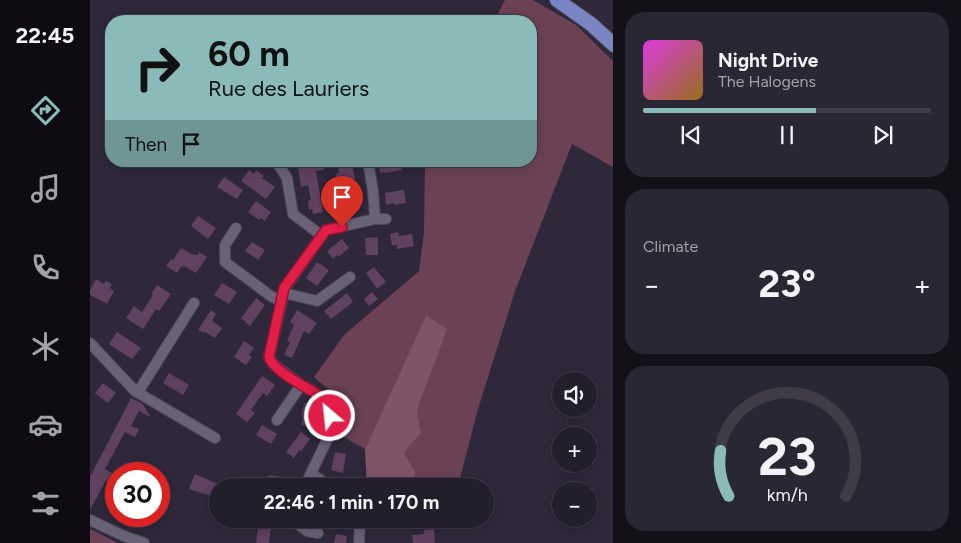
<!DOCTYPE html>
<meta charset="utf-8">
<style>
:root{--surface:#221e2c;--page:#2a2734;--text:#f1f3f6;--muted:#a2a2a9;--line:#3f3c48;--accent:#8bbbb9}
body{margin:0;font-family:Figtree,sans-serif;background:var(--page);color:var(--text);height:100vh;display:flex;flex-direction:column;font-size:19px;white-space:nowrap}
*{box-sizing:border-box;margin:0}
p{font-size:16px;color:var(--muted)}
.icon{flex:none;width:28px;height:28px;fill:none;stroke:currentColor;stroke-width:2;stroke-linecap:round;stroke-linejoin:round}
.map{position:relative;flex:1;overflow:hidden}
.panel{display:flex;flex-direction:column;gap:12px;padding:12px;background:#131018;width:348px}
.panel>*{flex:none}
.top-card{position:absolute;left:15px;top:15px;width:432px;height:152px;border-radius:20px;box-shadow:0 2px 12px #0003,0 0 0 1px var(--line);background:#8bbbb9;color:#111;overflow:hidden}
.buttons{position:absolute;left:462px;top:372px;display:grid;gap:10px}
.buttons a{display:grid;place-items:center;width:45px;height:45px;border-radius:50%;background:var(--surface);box-shadow:0 2px 12px #0003,0 0 0 1px var(--line);font-size:25px}
.speed{position:absolute;left:15px;top:462px;display:flex;gap:10px;font-size:25px;font-weight:700;text-align:center}
.speed>*{display:grid;place-content:center;width:65px;height:65px;border-radius:50%;background:var(--surface);box-shadow:0 2px 12px #0003,0 0 0 1px var(--line);line-height:1}
.speed .limit{border:8px solid #d22;background:#fff;color:#111}
.pin{position:absolute;display:grid;place-items:center;width:42px;height:42px;color:#fff;margin:-51px -21px;border-radius:50% 50% 50% 0;rotate:-45deg;box-shadow:0 0 5px #0007}
.pin .icon{rotate:45deg}
.me{position:absolute;width:55px;margin:-28px;rotate:332deg;stroke-linejoin:round;filter:drop-shadow(0 0 4px #0008)}
.turn{display:flex;align-items:center;gap:18px;height:105px;padding:0 20px;font-size:22px}
.turn .icon{width:65px;height:65px;stroke-width:2.5}
.turn b{display:block;font-size:35px;line-height:42px}
.then{display:flex;align-items:center;height:48px;padding:0 20px;background:#0003;gap:10px;font-size:19px}
.big{font-size:38px;font-weight:700;line-height:1.1}
.panel .tile{flex:1;display:flex;flex-direction:column;justify-content:center;gap:8px;min-width:0;padding:0 18px;border-radius:20px;background:var(--page)}
.panel .dial{align-items:center;gap:0}
.dial svg{height:130px;overflow:visible;fill:none;stroke:var(--line);stroke-width:7;stroke-linecap:round;text-anchor:middle}
.dial text{fill:var(--text);stroke:none}
.song{display:flex;align-items:center;gap:15px}
.cover{width:60px;height:60px;border-radius:8px;background:linear-gradient(135deg,hsl(300 70% 55%),hsl(40 70% 35%))}
.played{height:5px;border-radius:2px;background:linear-gradient(90deg,var(--accent) 60%,var(--line) 60%)}
.keys{display:flex;justify-content:space-around;direction:ltr}
.heat{display:flex;justify-content:space-between;align-items:center;font-size:28px;direction:ltr}
.trip{position:absolute;left:119px;top:478px;width:285px;height:50px;border-radius:25px;background:var(--surface);box-shadow:0 2px 12px #0003,0 0 0 1px var(--line);font-weight:700;line-height:50px;text-align:center}
main{display:flex;flex:1;min-height:0}
.menu{display:flex;flex-direction:column;width:90px;justify-content:space-around;align-items:center;background:#0e0c12;color:var(--muted)}
.menu .icon{width:35px;height:35px}
.menu .selected{color:var(--accent)}
.menu b{font-size:22px;color:var(--text)}
.map>svg:first-child{display:block}
</style>
<main>
<nav class="menu">
<b>22:45</b>
<svg class="icon selected" aria-label="directions" viewBox="0 0 24 24"><path d="M12 3l9 9-9 9-9-9zM9 14v-3h6M13 9l2 2-2 2"/></svg>
<svg class="icon" aria-label="music" viewBox="0 0 24 24"><path d="M9 18V5l10-2v13"/><circle cx="6" cy="18" r="3"/><circle cx="16" cy="16" r="3"/></svg>
<svg class="icon" aria-label="phone" viewBox="0 0 24 24"><path d="M5 4h4l2 5-3 2q2 4 5 5l2-3 5 2v4C11 20 4 13 5 4z"/></svg>
<svg class="icon" aria-label="climate" viewBox="0 0 24 24"><path d="M12 3v18M4 7l16 10M4 17L20 7"/></svg>
<svg class="icon" aria-label="car" viewBox="0 0 24 24"><path d="M5 17H2v-5l4-1 3-4h7l3 4 3 1v5h-3M9 17h6M6 11h13"/><circle cx="7" cy="17" r="2"/><circle cx="17" cy="17" r="2"/></svg>
<svg class="icon" aria-label="filters" viewBox="0 0 24 24"><path d="M4 7h16M4 17h16"/><circle cx="9" cy="7" r="2"/><circle cx="15" cy="17" r="2"/></svg>
</nav>
<div class="map">
<svg width="524" height="543" viewBox="0 0 524 543">
<rect width="100%" height="100%" fill="#2e283a"/>
<path fill="#6b4254" d="M415,0h28l43,25 37,36v106l-41,-23 -57,147 -37,118 -20,77h-50l8,-13 -12,-20 17,-20 -4,-23 29,-81 -20,-14 -61,134 -28,-16 -1,-37 -22,-19 30,-42 75,-64 5,-38 1,-72h106v-140h-37z
M0,529l28,14h-28z"/>
<path fill="#805467" d="M336,315l21,14 -30,81 4,23 -17,20 12,20 -8,13h-41l-2,-37z"/>
<path fill="#5f4160" d="M207,161h26l1,9 -8,1 7,41 -10,2 -1,-5 -3,1 -1,-9 3,-1 -3,-15 -7,2z
M247,161h13v3h2l3,15 -18,3 -1,-8 3,-1z
M298,161h12l2,9 -17,3 -1,-1 -4,1 -1,-9z
M159,170l5,4 2,-4 8,6 -2,2 13,9 -9,12 -25,-18z
M134,177l19,13 -6,9 -20,-12z
M314,190l2,13 -12,2v-2l-8,2 -1,-12z
M267,194l2,11 -21,4 -2,-12z
M166,201l15,11 -6,9 -5,-3 -1,2 -11,-8z
M108,216l18,12 -8,11 -17,-13z
M308,232l1,4 13,-2 2,12 -17,3v-4h-5l-2,-11z
M288,237v18h-12l-1,-17z
M252,239l7,9 -11,9 -1,-2 -4,4 -6,-8z
M162,242l13,8 -7,10 -13,-9z
M91,248l10,6 7,1 1,-3 8,5 -11,16 -12,-7 -1,1 -1,-1 -5,7 -11,-7 5,-7 2,1z
M227,262l12,8 -12,16 -11,-8z
M284,267l12,15 -9,7 -11,-16z
M6,279l8,5 2,-3 6,3 -2,4 4,3 -7,13 -17,-9v-5z
M132,283l15,9 -8,12 -15,-9z
M67,285l14,9 -12,17 -3,-2 -13,20 -17,-11 8,-12 8,6 11,-17 -2,-1z
M282,292l6,7 -9,7 -5,-7z
M257,293l6,9 -22,17 -7,-8z
M166,298l9,7 -15,21 -9,-8z
M121,310l5,4 -4,7 10,7 -7,10 -10,-6 -1,1 -6,-3z
M207,310l20,13 -8,11 -5,-3 -12,27 -8,-3 6,-13 -3,-1 7,-16 -4,-3z
M27,332l24,16 -9,11 -23,-15z
M154,341l10,7 -5,7 3,2 -6,8 -12,-8z
M79,373l20,12 -6,10 -20,-12z
M172,376l13,9 -8,11 -4,-3 -12,17 4,3 -8,9 -11,-8z
M13,383l13,10 -8,10 -13,-10z
M41,398l12,6 7,13 -11,-6 -8,15 8,3 -4,8 -10,-5 -20,37 11,6v11l-10,-6 -16,30v-33z
M214,403l13,3 -5,22 -11,-3 2,-8h-2z
M172,425l15,9 -6,10 -15,-9z
M211,432l9,7 -9,12 -2,-1 -5,8 -8,-6z
M245,452l11,2 -3,19 -12,-3z
M105,474l23,10v14l-29,-9z
M179,475l19,3 -1,8h-26z
M169,519h13l-3,24h-13z
M344,529l1,14h-22l-1,-8 12,-1v-4z
M246,534l11,2 -1,7h-12z"/>
<g fill="none" stroke-linecap="round" stroke-linejoin="round">
<g stroke="#4a4654" stroke-width="12">
<path id="minor" d="M186,161l11,17 6,36 29,22
M278,161l5,30 2,28
M146,228l-11,17v17l47,35 10,4
M194,293l33,8 33,-24
M0,343l45,48 80,47
M48,392l56,-89
M187,420l24,-35
M215,486l6,-13
M239,486l-18,-13 16,-33 3,-25 -1,-13 -7,-5 -21,-12 -28,-21 -4,-7 1,-4 15,-65 41,-58 49,-11h11
M201,519l16,12 11,2
M0,520l34,16 20,7
M269,543l1,-24"/>
</g>
<g stroke="#4a4654" stroke-width="16">
<path id="primary" d="M467,0l34,24 23,21"/>
</g>
<use href="#minor" stroke="#696277" stroke-width="10"/>
<use href="#primary" stroke="#7984c3" stroke-width="14"/>
</g>
<g fill="none" stroke-linecap="round" stroke-linejoin="round">
<g stroke="#92132f" stroke-width="12">
<path id="route" d="M240,416l-1,-14c-14,-11 -55,-29 -60,-45l15,-69 42,-58 16,-3"/>
</g>
<use href="#route" stroke="#e11d48" stroke-width="9"/>
</g>
</svg>
<div class="buttons">
<a><svg class="icon" aria-label="sound" viewBox="0 0 24 24"><path d="M4 9h4l5-4v14l-5-4H4zM17 9q2 3 0 6"/></svg></a>
<a>+</a>
<a>−</a>
</div>
<div class="speed"><div class="limit">30</div></div>
<div class="pin" style="left:252px;top:227px;background:#d93025"><svg class="icon" aria-label="arrive" viewBox="0 0 24 24"><path d="M6 21V4h12l-3 4 3 4H6"/></svg></div>
<svg class="me" style="left:240px;top:416px" viewBox="-20 -20 40 40"><circle r="17" fill="#e11d48" stroke="#fff" stroke-width="3"/><path d="M0-11L8 9 0 5-8 9z" fill="#fff"/></svg>
<div class="trip">22:46 · 1 min · 170 m</div>
<div class="top-card">
<div class="turn"><svg class="icon" aria-label="right" viewBox="0 0 24 24"><path d="M7 20v-9h11M14 6l5 5-5 5"/></svg><div><b>60 m</b>Rue des Lauriers</div></div>
<div class="then">Then<svg class="icon" aria-label="arrive" viewBox="0 0 24 24"><path d="M6 21V4h12l-3 4 3 4H6"/></svg></div>
</div>
</div>
<section class="panel">
<div class="tile">
<div class="song"><i class="cover"></i><div><b>Night Drive</b><p>The Halogens</p></div></div>
<div class="played"></div>
<div class="keys"><svg class="icon" aria-label="previous" viewBox="0 0 24 24"><path d="M18 5L8 12l10 7zM5 5v14"/></svg><svg class="icon" aria-label="pause" viewBox="0 0 24 24"><path d="M8 5v14M16 5v14"/></svg><svg class="icon" aria-label="next" viewBox="0 0 24 24"><path d="M6 5l10 7-10 7zM19 5v14"/></svg></div>
</div>
<div class="tile"><p>Climate</p>
<div class="heat"><a>−</a><b class="big">23°</b><a>+</a></div>
</div>
<div class="tile dial"><svg viewBox="0 0 100 80">
<path d="M14 69A42 42 0 1 1 86 69"/>
<path d="M14 69A42 42 0 0 1 9 41" stroke="#8bbbb9"/>
<text x="50" y="56" font-size="32" font-weight="700">23</text>
<text x="50" y="72" font-size="11">km/h</text>
</svg></div>
</section>
</main>
